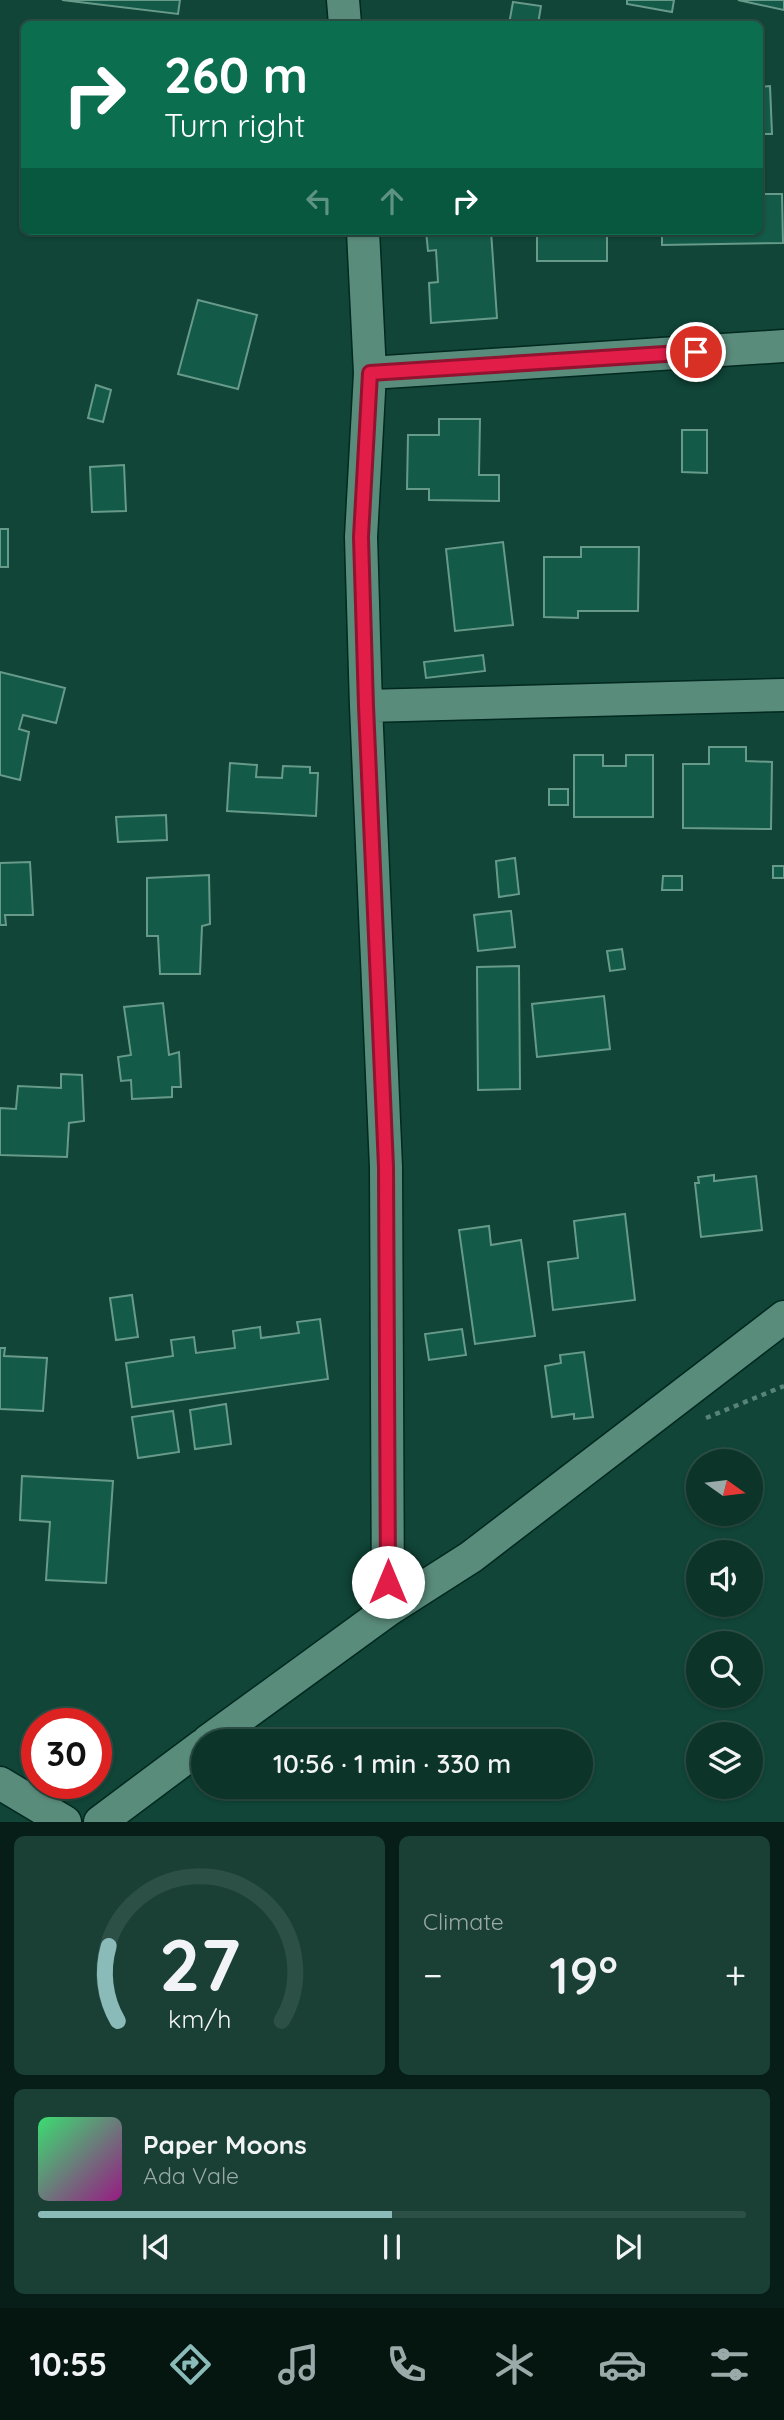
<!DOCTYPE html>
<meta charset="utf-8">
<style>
:root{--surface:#0c3429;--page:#1a3f35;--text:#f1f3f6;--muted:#9aaaa8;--line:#2c4f46;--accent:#8bbbb9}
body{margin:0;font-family:Quicksand,sans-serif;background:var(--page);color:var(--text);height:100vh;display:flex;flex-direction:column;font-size:26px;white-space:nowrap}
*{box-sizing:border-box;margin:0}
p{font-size:23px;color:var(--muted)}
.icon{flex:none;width:38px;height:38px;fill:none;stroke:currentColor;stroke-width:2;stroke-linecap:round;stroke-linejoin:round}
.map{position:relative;height:1822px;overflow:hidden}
.details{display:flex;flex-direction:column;gap:14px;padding:14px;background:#071d17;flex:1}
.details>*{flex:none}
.hud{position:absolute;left:21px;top:21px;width:742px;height:214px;border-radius:10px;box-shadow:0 2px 5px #0004,0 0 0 2px var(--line);background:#0b6e4f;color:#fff;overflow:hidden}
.needle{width:46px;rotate:104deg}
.controls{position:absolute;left:686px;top:1449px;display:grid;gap:14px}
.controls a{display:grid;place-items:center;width:77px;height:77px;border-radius:50%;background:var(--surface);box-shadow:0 2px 5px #0004,0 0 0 2px var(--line);font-size:35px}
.speed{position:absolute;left:21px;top:1708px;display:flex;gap:14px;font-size:35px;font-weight:700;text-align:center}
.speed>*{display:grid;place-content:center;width:91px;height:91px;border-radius:50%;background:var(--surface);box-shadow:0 2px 5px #0004,0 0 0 2px var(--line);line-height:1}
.speed .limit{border:10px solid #d22;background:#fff;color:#111}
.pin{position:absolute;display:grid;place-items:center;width:60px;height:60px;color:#fff;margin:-30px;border:4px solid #fff;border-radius:50%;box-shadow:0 2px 7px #0007}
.me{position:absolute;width:77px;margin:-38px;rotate:0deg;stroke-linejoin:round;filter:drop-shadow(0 0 5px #0008)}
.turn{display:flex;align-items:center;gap:24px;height:147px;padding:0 28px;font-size:32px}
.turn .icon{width:91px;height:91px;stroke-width:2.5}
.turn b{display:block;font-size:49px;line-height:60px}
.lanes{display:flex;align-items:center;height:66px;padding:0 28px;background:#0003;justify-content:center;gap:35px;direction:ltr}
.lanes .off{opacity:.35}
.big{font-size:52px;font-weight:600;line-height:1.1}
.details .tile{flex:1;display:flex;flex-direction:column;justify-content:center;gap:10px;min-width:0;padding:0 24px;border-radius:10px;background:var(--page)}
.details .dial{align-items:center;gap:0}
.dial svg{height:182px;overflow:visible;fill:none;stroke:var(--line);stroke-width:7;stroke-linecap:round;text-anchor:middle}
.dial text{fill:var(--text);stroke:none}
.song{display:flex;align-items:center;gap:21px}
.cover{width:84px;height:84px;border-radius:10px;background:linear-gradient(135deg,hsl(140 70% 55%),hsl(310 70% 35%))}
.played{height:7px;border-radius:4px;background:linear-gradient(90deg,var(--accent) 50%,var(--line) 50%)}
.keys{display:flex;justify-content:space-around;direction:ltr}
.heat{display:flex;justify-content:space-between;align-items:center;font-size:38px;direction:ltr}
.details .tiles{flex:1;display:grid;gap:14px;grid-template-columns:1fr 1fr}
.tile:last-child{grid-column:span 2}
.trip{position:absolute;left:191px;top:1729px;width:402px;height:70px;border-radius:35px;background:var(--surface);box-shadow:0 2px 5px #0004,0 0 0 2px var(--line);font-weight:600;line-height:70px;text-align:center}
.menu{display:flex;height:112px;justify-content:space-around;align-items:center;background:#051510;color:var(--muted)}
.menu .icon{width:49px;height:49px}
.menu .selected{color:var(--accent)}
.menu b{font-size:32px;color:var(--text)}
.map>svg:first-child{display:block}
</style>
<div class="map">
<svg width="784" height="1822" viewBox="0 0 784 1822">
<rect width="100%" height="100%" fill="#104537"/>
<path fill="#145a48" stroke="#689a8a" stroke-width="2" d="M62,0h118l-2,14z
M627,0h47l-2,12 -45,-8z
M738,0h46v10z
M513,2l28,4 -3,18h-29z
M770,86l2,48h-12v-47z
M760,194h22l1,49 -121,2v-14h98z
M426,231h65l6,87 -66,5 -2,-40 9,-1 -2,-32 -8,1z
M537,231h70v30h-70z
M198,300l59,15 -19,74 -60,-15z
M96,385l15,5 -8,32 -15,-4z
M439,419h41l-1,56h20v26l-70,-1v-11h-22l1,-54h31z
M682,430h25v43l-25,-1z
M124,465l2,46 -34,1 -2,-45z
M0,529h8v38h-8z
M503,542l10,83 -58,6 -9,-82z
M581,547h58l-1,64h-60v7l-34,-1v-60h37z
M483,655l2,16 -59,7 -2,-16z
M0,672l65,16 -9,35 -33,-8 -4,14 10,3 -9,48 -20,-5z
M709,747h37v14l26,1 -1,67 -88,-1v-64h26z
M574,755h29v11h23v-11h27v62h-79z
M230,763l27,2 -1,12 26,1 1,-12 27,1v6h8l-2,43 -89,-5z
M549,789h19v16h-19z
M166,815l1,25 -49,2 -2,-25z
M515,858l4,36 -20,3 -3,-36z
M30,862l3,53h-28l1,10h-6v-62z
M773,866h11v12h-11z
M209,875l1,49 -8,2 -2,48h-40l-2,-38h-11v-58z
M663,876h19v14h-20z
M511,911l4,36 -37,4 -4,-36z
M622,949l3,20 -15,2 -3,-20z
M519,966l1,123 -42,1 -1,-123z
M604,996l6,53 -73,8 -5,-53z
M163,1003l6,52 10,-3 2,35h-9v10l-40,2 -1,-19 -10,1 -3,-24 13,-2 -7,-48z
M61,1074l21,1 2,46 -15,2 -2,34 -67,-2v-47l16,1 2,-23 43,2z
M714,1175v6l42,-5 6,54 -61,7 -6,-54h4l-1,-6z
M625,1214l10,86 -82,10 -5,-48 30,-4 -4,-37z
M489,1226l2,19 30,-5 14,96 -60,8 -16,-114z
M132,1295l6,42 -22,3 -6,-42z
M320,1319l8,60 -196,28 -6,-44 47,-7 -2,-16 23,-3 2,16 39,-5 -2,-17 27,-4 1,11 38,-5 -2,-11z
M462,1329l4,26 -37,5 -4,-26z
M0,1348h5l-1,8 43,2 -4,53 -43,-2z
M584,1352l9,65 -19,2v-5l-22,3 -7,-51 16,-3 -1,-8z
M226,1404l5,40 -36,5 -5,-39z
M173,1411l6,41 -41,6 -6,-41z
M22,1476l91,5 -7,102 -60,-3 4,-58 -30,-2z"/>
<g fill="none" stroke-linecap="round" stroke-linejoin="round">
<g stroke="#01291f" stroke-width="35">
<path id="minor" d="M343,0l2,24
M363,231l7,142 -9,164 5,169 20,461 2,443
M370,373l414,-27
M366,706l418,-11
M208,1741l180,-131 83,-53 313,-240
M0,1783l65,39
M100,1822l103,-77"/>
</g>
<path stroke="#588377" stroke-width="4.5" stroke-dasharray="5 5" stroke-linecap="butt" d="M706,1418l78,-32"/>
<use href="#minor" stroke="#5a8c7c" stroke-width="32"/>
</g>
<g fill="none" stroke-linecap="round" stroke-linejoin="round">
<g stroke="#92132f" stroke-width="18">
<path id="route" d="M388,1582l-2,-415 -20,-461 -5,-169 9,-164 326,-21"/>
</g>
<use href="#route" stroke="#e11d48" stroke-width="12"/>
</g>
</svg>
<div class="controls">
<a><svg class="needle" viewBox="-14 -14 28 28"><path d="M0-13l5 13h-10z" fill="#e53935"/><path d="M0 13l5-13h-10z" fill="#9aaaa8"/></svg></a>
<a><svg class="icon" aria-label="sound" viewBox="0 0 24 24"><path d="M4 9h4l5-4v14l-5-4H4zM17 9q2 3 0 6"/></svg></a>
<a><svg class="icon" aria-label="search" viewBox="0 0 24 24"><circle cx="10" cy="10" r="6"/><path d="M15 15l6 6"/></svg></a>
<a><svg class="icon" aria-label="layers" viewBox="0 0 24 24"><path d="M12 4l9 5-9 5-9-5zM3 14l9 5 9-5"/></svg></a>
</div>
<div class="speed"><div class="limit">30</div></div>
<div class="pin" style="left:696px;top:352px;background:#d93025"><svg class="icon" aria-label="arrive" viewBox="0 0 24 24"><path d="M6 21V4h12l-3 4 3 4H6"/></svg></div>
<svg class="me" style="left:388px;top:1582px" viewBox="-20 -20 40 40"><circle r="19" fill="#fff"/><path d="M0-13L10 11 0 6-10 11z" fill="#e11d48"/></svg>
<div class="trip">10:56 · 1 min · 330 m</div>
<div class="hud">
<div class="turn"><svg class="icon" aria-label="right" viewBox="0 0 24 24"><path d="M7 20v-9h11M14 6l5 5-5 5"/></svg><div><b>260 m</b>Turn right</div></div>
<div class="lanes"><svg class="icon off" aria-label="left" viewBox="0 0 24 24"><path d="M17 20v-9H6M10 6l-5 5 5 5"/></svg><svg class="icon off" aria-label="ahead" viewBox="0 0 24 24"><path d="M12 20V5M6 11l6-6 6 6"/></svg><svg class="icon" aria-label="right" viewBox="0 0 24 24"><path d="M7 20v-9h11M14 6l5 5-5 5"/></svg></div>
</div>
</div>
<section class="details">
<div class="tiles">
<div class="tile dial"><svg viewBox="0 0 100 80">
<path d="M14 69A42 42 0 1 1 86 69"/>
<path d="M14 69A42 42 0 0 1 10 36" stroke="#8bbbb9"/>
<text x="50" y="56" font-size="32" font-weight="700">27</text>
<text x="50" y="72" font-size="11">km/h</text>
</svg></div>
<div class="tile"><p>Climate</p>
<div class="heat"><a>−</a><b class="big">19°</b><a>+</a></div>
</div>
<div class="tile">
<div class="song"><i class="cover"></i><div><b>Paper Moons</b><p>Ada Vale</p></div></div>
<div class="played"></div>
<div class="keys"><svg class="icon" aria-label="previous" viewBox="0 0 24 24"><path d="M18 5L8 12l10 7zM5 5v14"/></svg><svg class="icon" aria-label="pause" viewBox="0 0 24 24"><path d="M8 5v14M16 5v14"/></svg><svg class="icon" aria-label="next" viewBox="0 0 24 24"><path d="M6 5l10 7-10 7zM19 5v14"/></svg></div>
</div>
</div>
</section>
<nav class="menu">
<b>10:55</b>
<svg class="icon selected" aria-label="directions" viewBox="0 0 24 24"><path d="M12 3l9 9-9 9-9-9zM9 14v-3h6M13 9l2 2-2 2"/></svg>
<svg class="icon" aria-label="music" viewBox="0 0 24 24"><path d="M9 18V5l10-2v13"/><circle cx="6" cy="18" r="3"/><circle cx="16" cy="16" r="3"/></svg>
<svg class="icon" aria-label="phone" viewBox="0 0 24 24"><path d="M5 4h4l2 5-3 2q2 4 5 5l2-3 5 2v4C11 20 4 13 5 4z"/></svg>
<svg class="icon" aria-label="climate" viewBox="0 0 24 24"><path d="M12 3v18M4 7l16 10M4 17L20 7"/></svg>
<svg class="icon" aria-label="car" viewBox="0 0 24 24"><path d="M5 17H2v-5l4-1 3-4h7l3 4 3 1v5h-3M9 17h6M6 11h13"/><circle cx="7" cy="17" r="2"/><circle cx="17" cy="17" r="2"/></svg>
<svg class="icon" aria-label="filters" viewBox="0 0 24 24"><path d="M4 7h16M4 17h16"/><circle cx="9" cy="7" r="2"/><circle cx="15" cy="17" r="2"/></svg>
</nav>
